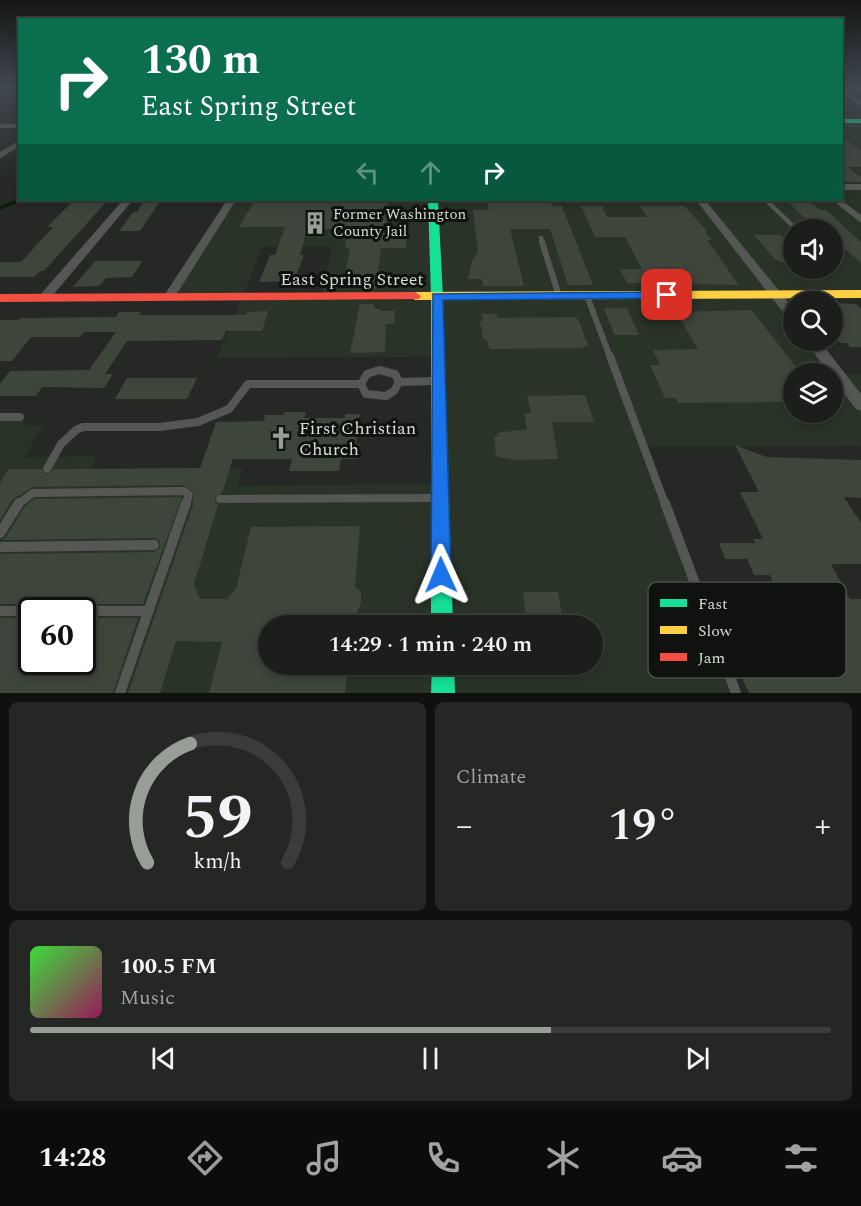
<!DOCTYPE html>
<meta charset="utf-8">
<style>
:root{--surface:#1c1e1b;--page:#252724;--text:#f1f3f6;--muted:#a0a2a3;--line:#3a3c3a;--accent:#999d98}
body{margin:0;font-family:Spectral,serif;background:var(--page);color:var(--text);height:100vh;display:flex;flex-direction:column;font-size:22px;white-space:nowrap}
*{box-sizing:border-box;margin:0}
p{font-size:20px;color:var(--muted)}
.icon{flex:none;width:33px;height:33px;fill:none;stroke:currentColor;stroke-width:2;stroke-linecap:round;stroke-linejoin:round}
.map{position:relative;height:693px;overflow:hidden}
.panel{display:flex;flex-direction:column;gap:9px;padding:9px;background:#0f100f;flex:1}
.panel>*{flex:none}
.top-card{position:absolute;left:18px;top:18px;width:825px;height:183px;border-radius:0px;box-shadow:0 3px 9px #0003,0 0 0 2px var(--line);background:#0b6e4f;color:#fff;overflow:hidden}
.buttons{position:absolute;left:783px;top:219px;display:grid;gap:12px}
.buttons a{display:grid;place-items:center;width:60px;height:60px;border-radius:50%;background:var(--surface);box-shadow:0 3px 9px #0003,0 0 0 2px var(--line);font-size:30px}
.speed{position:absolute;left:18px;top:597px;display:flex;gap:12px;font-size:30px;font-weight:700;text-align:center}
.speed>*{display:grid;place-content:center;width:78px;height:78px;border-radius:50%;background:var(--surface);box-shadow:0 3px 9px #0003,0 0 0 2px var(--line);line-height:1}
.speed .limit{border:3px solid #111;border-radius:9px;background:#fff;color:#111}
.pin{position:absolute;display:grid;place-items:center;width:51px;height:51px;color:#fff;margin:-26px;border-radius:12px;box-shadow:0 3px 9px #0006}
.me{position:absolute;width:66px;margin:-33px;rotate:359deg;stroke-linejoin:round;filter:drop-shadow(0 0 4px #0008)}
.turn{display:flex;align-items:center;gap:21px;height:126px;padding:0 24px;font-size:27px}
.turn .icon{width:78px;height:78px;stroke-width:2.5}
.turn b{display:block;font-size:42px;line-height:51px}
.lanes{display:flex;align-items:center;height:57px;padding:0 24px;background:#0003;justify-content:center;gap:30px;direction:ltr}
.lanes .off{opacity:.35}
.big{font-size:45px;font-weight:600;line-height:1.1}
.panel .tile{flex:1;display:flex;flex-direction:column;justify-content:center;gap:9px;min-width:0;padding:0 21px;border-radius:9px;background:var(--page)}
.panel .dial{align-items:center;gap:0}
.dial svg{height:156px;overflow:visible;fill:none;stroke:var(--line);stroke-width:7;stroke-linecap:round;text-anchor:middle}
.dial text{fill:var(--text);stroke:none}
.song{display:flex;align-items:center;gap:18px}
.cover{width:72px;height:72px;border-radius:9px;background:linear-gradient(135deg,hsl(120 70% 55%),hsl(330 70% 35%))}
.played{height:6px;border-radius:3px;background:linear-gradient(90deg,var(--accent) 65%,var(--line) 65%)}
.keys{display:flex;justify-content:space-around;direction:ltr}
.heat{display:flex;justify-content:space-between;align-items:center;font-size:33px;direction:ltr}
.panel .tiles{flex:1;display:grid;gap:9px;grid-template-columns:1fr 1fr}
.tile:last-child{grid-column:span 2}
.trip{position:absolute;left:258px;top:615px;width:345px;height:60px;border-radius:30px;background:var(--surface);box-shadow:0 3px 9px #0003,0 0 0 2px var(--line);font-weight:600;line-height:60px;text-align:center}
.tabs{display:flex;height:96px;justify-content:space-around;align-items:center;background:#0b0c0b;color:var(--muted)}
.tabs .icon{width:42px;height:42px}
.tabs .active{color:var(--accent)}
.tabs b{font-size:27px;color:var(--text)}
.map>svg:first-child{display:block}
</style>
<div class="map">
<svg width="861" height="693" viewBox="0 0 861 693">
<rect width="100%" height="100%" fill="#252824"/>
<path fill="#2a3327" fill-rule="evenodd" d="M842,87h19v207l-85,1 17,23 1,22 17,1 26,33h24v72l-216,1 91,246h-736v-276h20l8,9h15l-19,31 72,-1 -6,14 153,-2 -5,18 202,-2 -2,-127 -221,1 25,-61h-73l62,-97h611zM794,230h38v38h-38zM262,247h70l-11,50h-78zM794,374h38v38h-38zM32,610h50v52h-50zM268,626h324v38h-324z"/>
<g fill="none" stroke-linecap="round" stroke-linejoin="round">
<path stroke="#091f03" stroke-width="3" d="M0,208l21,-8"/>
</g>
<path fill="#3e453b" d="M842,137l19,14v16h-14l14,10v5h-19z
M74,200h34l-64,71h-4l-6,6h-34v-15h21l32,-35h-6z
M145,200h16l-21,31h-19l-1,-1 13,-18h4z
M255,200h134l-3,27 20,-1v22h-25l-5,41h-14l1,-4h-20l7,-37h-5l3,-19h-41l-7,26h4l-10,26 -35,1 11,-27h5l10,-28h-46z
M487,200h62l3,6h10l31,79h-25l-18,-56h-40l14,57h-41l-1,-7h-14l4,-18 6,-9 -5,-42h16z
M786,200h22l12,10h6l35,32v21l-16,-14h-13v-19h-15z
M581,206h21l5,11h40l-7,-11h45l22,25h-2l7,9h-5l32,45 -112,-2 -7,-14h22l-17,-32h-30z
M754,235h27l13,14v13h-13l-6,-3z
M95,261h47v1l-10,15 -26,1 -7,8 -26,1z
M832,303l24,1 5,5v38h-11l-3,-4h-7l-8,-9z
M360,304h14v5h6v2h15l-1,13h-8l-1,28 -35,1z
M604,308h23l12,27h-25z
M752,310l49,64h-7v28l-116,1 -2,-5h-11l-15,-33h10l-7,-15 45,-1 -21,-35h2l-2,-2z
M268,311l-6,20h-36l-4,9 -95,1 -22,33h8l-9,14 -62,-1 -6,9h-36v-12l10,-13 79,-1 27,-38h-32l-4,5h-49l-19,24h-12v-41h18l3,-2 95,-1 3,-5h22l-2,3h107l1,-3z
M482,314h15v4l77,-1 5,3 9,26h-5l1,2 -94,1 -4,-10h-3l-3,-18h3z
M127,378h70l-10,21h-72z
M585,395l9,27h-42l6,37 -43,1 -19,-4 -2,-19h4l-1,-4 30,-4 -3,-16h7l-4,-17z
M285,412h21l-2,6h41v-4h15l-4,30h4l-2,15h-17l-2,12h-50l3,-12h-59l-11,34 -7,4v4l3,4 -24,79 6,15h27l9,-11 15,-61 109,-1 -5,60 6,6v11l-9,23h-84v38h80l-3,29h-136l13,-51 -46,-1 -16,52h-32l65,-188 1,-12 -10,-8 -151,2 -20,12 -13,21v-37l9,-14h32l5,6 8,-6 146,-1 16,-46 48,-1 1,-6h19z
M735,445l32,12 94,3v38l-17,-1 17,26v41h-30l19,35h11v94h-112l-8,-17h17l-17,-42 58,-1 -23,-51 -3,1 -3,-8h-16l-7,-16h-22l-6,-16h36l-2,-4h10l-23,-47h19z
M182,497l-39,107h-61l-4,1 -3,5h-36l-6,-6h-33v-50l154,-2 6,-4v-7l-6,-3 -153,2 5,-3 19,-31 10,-7z
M523,592h35l6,34h-37z
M0,618h32v44h50v-44h56l-25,75h-113z"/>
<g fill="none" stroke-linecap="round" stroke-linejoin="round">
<path stroke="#555754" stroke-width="4.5" d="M766,200l31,30
M541,238l2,6"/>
<path stroke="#555754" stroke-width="6" d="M542,242l17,54
M587,296l23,61"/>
<path stroke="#555754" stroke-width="8" d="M610,356l55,148
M379,370l16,4 4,8 -5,9 -8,5 -20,-2 -5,-10 6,-10z
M399,382l37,-1
M0,417h20
M47,469l14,-25 15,-14 7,-3h76l39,-5 31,-13 19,-25h113
M220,499l215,-1
M18,504l15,-11 151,-2 5,4 -3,9"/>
<path stroke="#555754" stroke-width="10" d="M665,503l71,190
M0,533l19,-30
M0,547l154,-2
M0,611h32
M82,611h67
M120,693l66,-190"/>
<path fill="#555754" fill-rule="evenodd" d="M842,90l19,11v5l-19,-11z
M0,124h20v4h-20z
M20,140v6l-20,12v-6z
M842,184h19v6h-19z
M123,200h10l-85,101h-8l-2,-3 2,-3z
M227,200h9l-63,100h-8l-2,-3z
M696,200h9l89,109v13l-4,-1z
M832,200h9l20,15v8z
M805,340h14l42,54v17l-5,-2 -24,-31v-4h-3z"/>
<path fill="#16e098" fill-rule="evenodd" d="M842,87h19v3h-19z
M842,119h19v4h-19z
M428,200h10l5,97 10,329h-22v-329z
M432,664h22l1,29h-24z"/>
<path fill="#ffcf43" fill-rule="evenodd" d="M861,290v8l-446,2 -6,-4 6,-4z"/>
<path fill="#f24e42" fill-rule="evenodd" d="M415,292l6,4 -2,3 -419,3v-8z"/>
</g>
<linearGradient id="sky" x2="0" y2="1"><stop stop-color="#141614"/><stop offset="0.47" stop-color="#404850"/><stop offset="1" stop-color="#404850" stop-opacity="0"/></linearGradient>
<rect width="861" height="184" fill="url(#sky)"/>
<path fill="#1a73e8" stroke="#114b97" stroke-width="1.5" d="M667,292l6,3 -2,3 -228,2 8,275 -3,6 -7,3 -7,-3 -3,-6 2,-281z"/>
<defs>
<g id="building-bare" transform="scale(1.8)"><path d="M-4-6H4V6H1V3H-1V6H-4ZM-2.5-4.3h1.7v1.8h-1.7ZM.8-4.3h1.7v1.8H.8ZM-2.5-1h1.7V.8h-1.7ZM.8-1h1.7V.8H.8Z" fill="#999d98" stroke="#0f120e" stroke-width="2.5" paint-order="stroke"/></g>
<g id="church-bare" transform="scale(1.8)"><path d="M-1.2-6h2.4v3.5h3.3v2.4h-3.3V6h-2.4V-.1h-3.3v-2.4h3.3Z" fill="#999d98" stroke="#0f120e" stroke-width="2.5" paint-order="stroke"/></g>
</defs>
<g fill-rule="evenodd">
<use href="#building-bare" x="315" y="223"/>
<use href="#church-bare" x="281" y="438"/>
</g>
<g text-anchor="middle" stroke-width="6" stroke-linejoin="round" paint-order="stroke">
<g font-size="15" fill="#d7dcd6" stroke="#0f120e" text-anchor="start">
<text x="333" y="219">Former Washington<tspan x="333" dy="17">County Jail</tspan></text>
</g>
<g font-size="18" fill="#d7dcd6" stroke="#0f120e">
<text x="352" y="285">East Spring Street</text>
</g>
<g font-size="18" fill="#d7dcd6" stroke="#0f120e" text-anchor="start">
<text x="299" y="434">First Christian<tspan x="299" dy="21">Church</tspan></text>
</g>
</g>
<rect x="648" y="582" width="198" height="96" rx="9" fill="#0f120e" stroke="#4b4f4a" stroke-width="1.5"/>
<rect x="660" y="599" width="27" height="8" fill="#16e098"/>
<rect x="660" y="626" width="27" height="8" fill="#ffcf43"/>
<rect x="660" y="653" width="27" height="8" fill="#f24e42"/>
<g font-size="16" fill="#d7dcd6">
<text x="698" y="609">Fast</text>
<text x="698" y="636">Slow</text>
<text x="698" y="663">Jam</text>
</g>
</svg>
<div class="buttons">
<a><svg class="icon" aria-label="sound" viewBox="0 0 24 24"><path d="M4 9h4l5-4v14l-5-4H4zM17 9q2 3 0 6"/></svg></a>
<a><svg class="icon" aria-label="search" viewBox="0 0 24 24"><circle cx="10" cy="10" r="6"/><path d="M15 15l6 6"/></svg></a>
<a><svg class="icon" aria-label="layers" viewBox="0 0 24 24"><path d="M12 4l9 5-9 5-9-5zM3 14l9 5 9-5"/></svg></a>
</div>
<div class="speed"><div class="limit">60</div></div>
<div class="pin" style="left:667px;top:295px;background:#d93025"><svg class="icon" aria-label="arrive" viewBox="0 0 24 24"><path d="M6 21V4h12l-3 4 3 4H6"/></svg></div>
<svg class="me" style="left:441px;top:575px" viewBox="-20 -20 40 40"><path d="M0-17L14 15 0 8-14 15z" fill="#1a73e8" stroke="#fff" stroke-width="4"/></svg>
<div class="trip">14:29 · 1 min · 240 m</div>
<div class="top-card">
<div class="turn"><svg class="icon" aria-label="right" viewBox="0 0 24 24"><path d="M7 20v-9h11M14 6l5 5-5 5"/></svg><div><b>130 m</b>East Spring Street</div></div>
<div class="lanes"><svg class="icon off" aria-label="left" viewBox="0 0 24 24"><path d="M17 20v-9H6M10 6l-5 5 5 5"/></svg><svg class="icon off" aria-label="ahead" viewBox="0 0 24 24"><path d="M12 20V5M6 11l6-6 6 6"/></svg><svg class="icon" aria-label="right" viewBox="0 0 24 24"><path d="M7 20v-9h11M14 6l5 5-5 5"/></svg></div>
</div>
</div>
<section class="panel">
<div class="tiles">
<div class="tile dial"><svg viewBox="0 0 100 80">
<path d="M14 69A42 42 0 1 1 86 69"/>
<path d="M14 69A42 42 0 0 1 36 8" stroke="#999d98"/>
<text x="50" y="56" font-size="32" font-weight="700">59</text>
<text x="50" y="72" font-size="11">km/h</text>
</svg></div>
<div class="tile"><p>Climate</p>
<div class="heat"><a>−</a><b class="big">19°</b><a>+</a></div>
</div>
<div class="tile">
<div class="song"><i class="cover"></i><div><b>100.5 FM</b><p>Music</p></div></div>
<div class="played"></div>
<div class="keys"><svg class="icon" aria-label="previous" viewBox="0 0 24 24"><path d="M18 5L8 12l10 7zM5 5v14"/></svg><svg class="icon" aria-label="pause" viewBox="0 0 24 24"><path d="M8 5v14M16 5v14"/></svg><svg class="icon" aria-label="next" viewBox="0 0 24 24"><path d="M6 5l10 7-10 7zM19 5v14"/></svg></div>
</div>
</div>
</section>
<nav class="tabs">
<b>14:28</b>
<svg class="icon active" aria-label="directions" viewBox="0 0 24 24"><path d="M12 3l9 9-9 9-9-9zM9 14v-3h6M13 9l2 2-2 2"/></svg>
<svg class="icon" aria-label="music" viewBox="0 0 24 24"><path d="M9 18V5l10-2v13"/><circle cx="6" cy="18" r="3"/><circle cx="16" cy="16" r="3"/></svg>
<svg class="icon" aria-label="phone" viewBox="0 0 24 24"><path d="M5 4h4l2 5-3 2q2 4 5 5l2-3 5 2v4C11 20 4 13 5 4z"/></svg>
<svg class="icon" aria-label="climate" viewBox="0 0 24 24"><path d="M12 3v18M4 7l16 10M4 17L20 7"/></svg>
<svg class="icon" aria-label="car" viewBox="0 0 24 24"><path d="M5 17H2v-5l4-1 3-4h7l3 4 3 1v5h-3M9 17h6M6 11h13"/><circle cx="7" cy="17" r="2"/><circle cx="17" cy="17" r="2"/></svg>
<svg class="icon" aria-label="filters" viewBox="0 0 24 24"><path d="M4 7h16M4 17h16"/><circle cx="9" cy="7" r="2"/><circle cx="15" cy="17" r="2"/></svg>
</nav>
